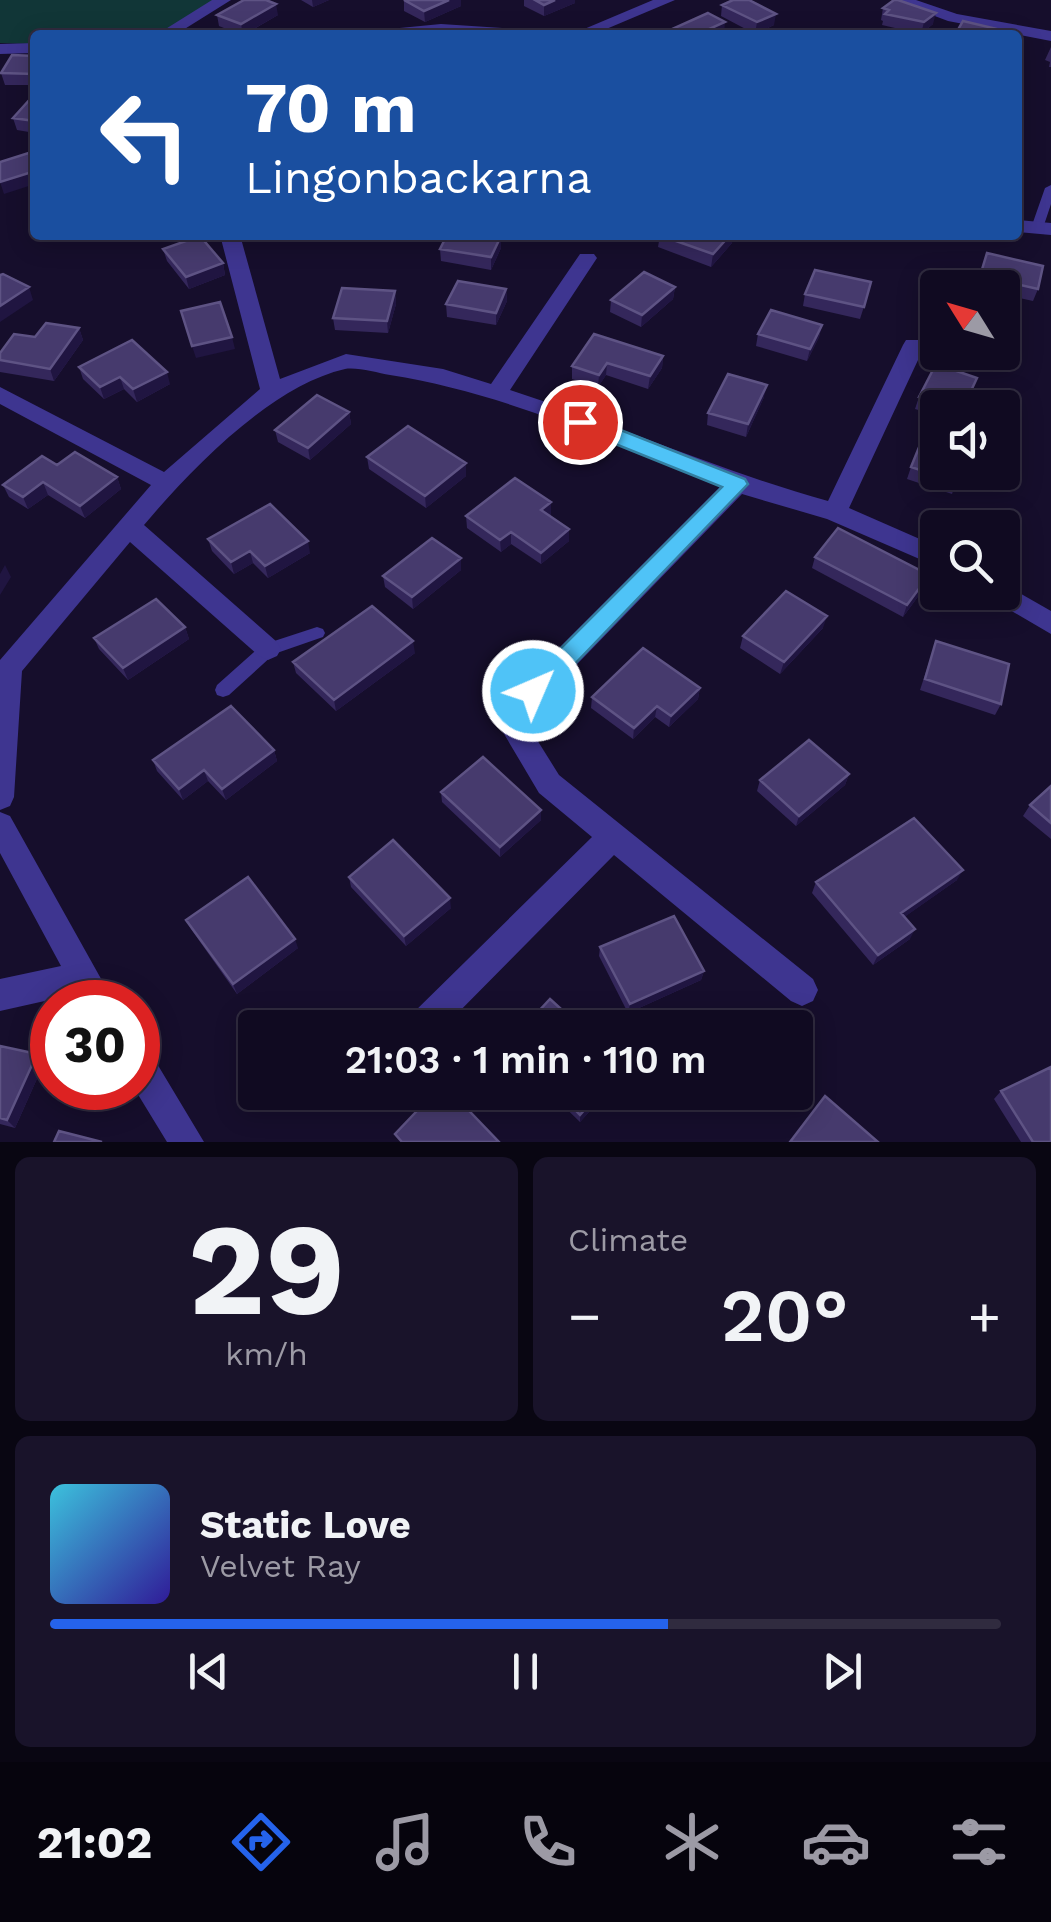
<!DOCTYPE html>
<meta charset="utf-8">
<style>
:root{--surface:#100a21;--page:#19132a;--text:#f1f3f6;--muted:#9c9aa5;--line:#302b3f;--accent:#2563eb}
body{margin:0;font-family:"Work Sans",sans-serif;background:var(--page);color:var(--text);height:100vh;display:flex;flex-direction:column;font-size:38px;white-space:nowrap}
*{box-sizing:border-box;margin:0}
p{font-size:32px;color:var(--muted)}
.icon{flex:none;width:55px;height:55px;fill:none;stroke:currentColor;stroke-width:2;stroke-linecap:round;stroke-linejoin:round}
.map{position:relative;height:1142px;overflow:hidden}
.drawer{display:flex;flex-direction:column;gap:15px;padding:15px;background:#090612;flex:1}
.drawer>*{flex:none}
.guide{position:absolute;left:30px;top:30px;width:992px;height:210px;border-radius:10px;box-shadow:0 5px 25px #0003,0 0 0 2px var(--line);background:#1a4fa0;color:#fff;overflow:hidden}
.needle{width:65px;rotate:307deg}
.controls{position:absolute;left:920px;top:270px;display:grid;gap:20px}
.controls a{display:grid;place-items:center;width:100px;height:100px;border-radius:10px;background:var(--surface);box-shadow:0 5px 25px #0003,0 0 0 2px var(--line);font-size:50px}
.speed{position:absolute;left:30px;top:980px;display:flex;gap:20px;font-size:50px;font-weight:700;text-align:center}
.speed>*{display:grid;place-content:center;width:130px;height:130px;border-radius:50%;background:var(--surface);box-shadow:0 5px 25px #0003,0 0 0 2px var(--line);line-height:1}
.speed .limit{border:15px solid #d22;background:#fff;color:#111}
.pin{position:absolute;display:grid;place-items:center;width:85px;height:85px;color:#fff;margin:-42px;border:5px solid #fff;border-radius:50%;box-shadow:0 2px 10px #0007}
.me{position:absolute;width:110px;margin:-55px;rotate:45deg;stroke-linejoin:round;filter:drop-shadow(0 0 8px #0008)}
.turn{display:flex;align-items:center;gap:35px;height:210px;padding:0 50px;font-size:45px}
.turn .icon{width:130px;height:130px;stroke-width:2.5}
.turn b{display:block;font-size:70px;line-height:85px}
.big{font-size:75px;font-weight:600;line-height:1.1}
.drawer .tile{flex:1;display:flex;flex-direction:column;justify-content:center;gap:15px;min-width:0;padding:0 35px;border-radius:15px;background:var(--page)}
.drawer .dial{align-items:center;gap:0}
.dial b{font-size:130px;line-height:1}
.song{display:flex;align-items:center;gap:30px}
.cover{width:120px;height:120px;border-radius:15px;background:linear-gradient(135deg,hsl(190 70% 55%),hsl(250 70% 35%))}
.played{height:10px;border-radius:5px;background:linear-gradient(90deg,var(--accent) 65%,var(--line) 65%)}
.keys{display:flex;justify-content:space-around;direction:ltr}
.heat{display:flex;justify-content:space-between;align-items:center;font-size:55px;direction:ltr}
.drawer .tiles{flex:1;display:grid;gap:15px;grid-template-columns:1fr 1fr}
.tile:last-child{grid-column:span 2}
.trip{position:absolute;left:238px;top:1010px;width:575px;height:100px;border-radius:10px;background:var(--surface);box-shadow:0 5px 25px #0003,0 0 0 2px var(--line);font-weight:600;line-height:100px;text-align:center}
.menu{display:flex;height:160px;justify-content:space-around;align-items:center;background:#06040d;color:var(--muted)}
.menu .icon{width:70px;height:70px}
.menu .selected{color:var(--accent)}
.menu b{font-size:45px;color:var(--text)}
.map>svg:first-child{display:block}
</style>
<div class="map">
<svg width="1051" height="1142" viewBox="0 0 1051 1142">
<rect width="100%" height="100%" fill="#160e2c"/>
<path fill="#113637" d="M0,0h224l-59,35h-130v9l-35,-1z"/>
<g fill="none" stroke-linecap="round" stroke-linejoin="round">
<path fill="#3e3590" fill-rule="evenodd" d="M1051,185v19l-8,24 -2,2h-8l-2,-2 14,-40z
M317,627l6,2 2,4 -2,4 -49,17 -45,41 -6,2 -6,-2 -2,-5 2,-5 45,-40z"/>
<path fill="#3e3590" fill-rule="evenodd" d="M212,0h19l-56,35h-19z
M653,0h22l-83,35h-22z
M892,0h24l41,14 94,17v10l-103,-20z
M441,24l92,6 8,5h-170l8,-5z
M35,43v10l-35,1v-10z
M1018,220l33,3v12l-33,-3z
M220,235h20l40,144 66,-25 97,15 48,15 89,-130h14l3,4 -87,132c107,35 210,81 318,111l75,-156 3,-5h16l3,5 -76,163 89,39v20l-111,-48 -85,-25 -218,225 35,56 254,204 5,11 -5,11 -11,5 -11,-5 -177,-146 -171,173h-39l5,-11 183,-180 -53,-44 -45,-76 4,-8 222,-222c-107,-44 -215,-94 -330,-112 -13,-2 -32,-8 -45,-6 -74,17 -153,99 -201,156l133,117 4,7 -4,7 -9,4 -9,-4 -129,-114 -108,129 -8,126 -4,9 -10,4v-150l151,-175 -151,-81v-17l164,85 96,-83z
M1002,583l49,28v23l-60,-35 -3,-7h14z
M0,812l10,4 104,186h-33l-5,-8 -76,17v-32l61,-13 -61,-113z
M138,1047l12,5 54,90h-37l-33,-54h4z"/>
</g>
<path fill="#34275b" d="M301,0h28l-16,7z
M404,0l57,6 -36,16 -21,-11z
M524,0h51v3l-31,13 -20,-10z
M722,5l52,20 -19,9 -34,-18z
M883,8l50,16 -12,10 -39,-9 1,-4 -2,-1z
M217,15h61l-34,20h-3l-22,-9z
M1051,47v20h-2l1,-5 -5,-2z
M35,56v29h-30l-4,-12z
M35,97v36l-18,-3 -4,-12z
M660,235h73l-1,8 -21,24 -53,-20z
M501,248l-10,22 -50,-9 -1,-12z
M163,249l60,14 2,12 -36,14 -22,-28z
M987,253l51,36 -5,12 -31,-7v-6h-25z
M675,287l-2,12 -32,28 -31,-15 1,-12z
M506,289l1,12 -11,24 -49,-8 -1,-13z
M395,291l1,13 -8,29 -53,-3 -2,-12z
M805,294h63l-8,25 -57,-13z
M822,325l-3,12 -12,24 -51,-15 2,-12z
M79,328l4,12 -29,41 -54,-9v-19l35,-16z
M969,352h33l-3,8z
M663,356l-1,12 -14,21 -42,-14 -8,12 -26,-8v-13z
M79,367l91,17 -33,18 -13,-13 -20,10 -21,-20z
M972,390l-8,18h-26v8l-23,-7 4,-12z
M764,397l-18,40 -39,-12 1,-12z
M349,412l2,12 -41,36 -32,-18 -3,-12z
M367,457l99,19 -40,32 -57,-39z
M57,465l60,12 4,12 -36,29 -37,-23 -20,14 -19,-12 -6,-12z
M911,467l48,5 -7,22 -45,-15z
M551,514l-2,2 20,25 -28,23 -30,-20 -10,8 -34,-24 -1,-12z
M208,539l102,14 -42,25 -15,-15 -19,11 -22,-23z
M815,557l114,18 -4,12 -22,30 -91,-49z
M461,570l-48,39 -28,-22 -2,-11z
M185,627l4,12 -61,41 -29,-31 -5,-11z
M823,628l-43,46 -40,-26 3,-12z
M936,641l65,63 -6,11 -75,-25z
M415,653l-79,58 -40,-38 -3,-11z
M700,688l-2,11 -29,28 -14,-10 -22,22 -42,-31 1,-11z
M274,750l3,11 -51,39 -18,-19 -25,19 -26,-29 -4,-11z
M849,774l-4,11 -49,41 -39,-35 3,-11z
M1051,786v53l-28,-23 7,-11z
M441,792l100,28 -41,37 -58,-55z
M349,877l102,31 -45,38 -55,-59z
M957,880l-53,37 6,22 -37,26 -61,-72 4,-11z
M186,920l112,28 -61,46 -46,-65z
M600,947l104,24 -3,9 -73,33 -29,-57z
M0,1046l44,17 -29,65 -15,-4z
M1001,1091l50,51h-30l-27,-43z
M549,1092h58l-27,30z"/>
<path fill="#201541" d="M312,0h17l-16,7z
M449,0h12v6l-36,16 -1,-11z
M555,0h20v3l-31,13v-11z
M276,4l2,11 -35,20 -2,-11z
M936,13l-3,11 -12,10 3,-12z
M776,14l-2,11 -19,9 2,-12z
M725,22l-1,11 -4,2h-24z
M35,171v13l-31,10 -4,-12z
M730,235h3l-1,8 -21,24 2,-13z
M501,236v12l-10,22v-13z
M223,263l2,12 -36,14 -3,-12z
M29,287l4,13 -33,22v-16z
M675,287l-2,12 -32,28 1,-12z
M506,289l1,12 -11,24v-12z
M395,291l1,13 -8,29 -1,-12z
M822,325l-3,12 -12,24 3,-12z
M79,328l4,12 -29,41 -4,-12z
M232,337l3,12 -39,9 -4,-12z
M663,356l-1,12 -14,21 2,-13z
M607,363l-1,12 -8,12 1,-12z
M167,372l3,12 -33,18 -4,-13z
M120,377l4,12 -20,10 -4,-12z
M767,385l-3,12 -18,40 2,-13z
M349,412l2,12 -41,36 -2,-12z
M466,463v13l-40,32 -1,-12z
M117,477l4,12 -36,29 -5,-12z
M43,482l5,13 -20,14 -5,-12z
M551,502v12l-10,8v-12z
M569,529v12l-28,23v-11z
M511,532v12l-10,8 -1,-12z
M308,541l2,12 -42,25 -3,-12z
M250,551l3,12 -19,11 -3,-12z
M461,558v12l-48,39 -1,-12z
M5,565l6,12 -11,18v-21z
M929,575l-4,12 -22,30 4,-12z
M827,616l-4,12 -43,46 4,-12z
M185,627l4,12 -61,41 -5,-12z
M413,641l2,12 -79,58 -2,-11z
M700,688l-2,11 -29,28 2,-11z
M657,706l-2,11 -22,22 1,-11z
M274,750l3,11 -51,39 -4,-11z
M204,770l4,11 -25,19 -4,-11z
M849,774l-4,11 -49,41 3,-10z
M541,810v10l-41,37v-10z
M963,870l-6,10 -61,43 5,-10z
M450,898l1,10 -45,38 -2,-10z
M915,929l-5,10 -37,26 5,-10z
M295,939l3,9 -61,46 -4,-10z
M704,971l-3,9 -73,33 2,-9z
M37,1054l7,9 -29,65 -8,-8z
M600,1092h7l-27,30v-7z"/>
<path fill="#463a6d" stroke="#5e5384" stroke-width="2.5" d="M244,0h22l10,4 -35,20 -24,-9z
M404,0h45l-25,11z
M535,0h20l-11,5z
M733,0h16l27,14 -19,8 -35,-17z
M894,0h4l38,13 -12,9 -39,-8 4,-4 -6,-2z
M708,13l17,9 -29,13h-13l-11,-6z
M963,21l34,8 -4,6h-38z
M12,55l23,1v18l-34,-1z
M32,97h3v24l-22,-3z
M35,151v20l-35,11v-20z
M447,235h47l7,1 -10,21 -51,-8z
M659,235h71l-17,19z
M200,236l23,27 -37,14 -23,-28z
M987,253l56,13 -5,23 -58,-13z
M815,270l56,12 -7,25 -59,-13z
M644,272l31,15 -33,28 -31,-15z
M3,274l26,13 -29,19v-31z
M458,281l48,8 -10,24 -50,-9z
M342,288l53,3 -8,30 -54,-3z
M220,302l12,35 -40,9 -11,-35z
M771,310l51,15 -12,24 -52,-15z
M1002,320l10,2 -8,26h-2z
M46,323l33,5 -29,41 -50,-9v-7l14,-19 21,3z
M594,334l69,22 -13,20 -43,-13 -8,12 -27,-9z
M132,340l35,32 -34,17 -13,-12 -20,10 -21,-20z
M936,364l41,14 -14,30h-11l-33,-11z
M728,374l39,11 -19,39 -40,-11z
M317,395l32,17 -41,36 -33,-18z
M408,426l58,37 -41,33 -58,-39z
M926,430l12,4v38h21l-3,10 -45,-15z
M75,452l42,25 -37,29 -37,-24 -20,15 -20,-12 39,-29 15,9z
M515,478l36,24 -10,8 28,19 -28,24 -30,-21 -11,8 -34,-24z
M270,504l38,37 -43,25 -15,-15 -19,11 -23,-23z
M838,528l91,47 -22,30 -92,-48z
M432,538l29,20 -49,39 -29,-21z
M786,591l41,25 -43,46 -41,-26z
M156,599l29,28 -62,41 -29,-30z
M372,606l41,35 -79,59 -41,-38z
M936,641l73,23 -8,40 -76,-25z
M643,648l57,40 -29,28 -14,-10 -23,22 -42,-31z
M231,706l43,44 -52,39 -18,-19 -25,19 -26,-29z
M809,740l40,34 -50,42 -39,-36z
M483,757l58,53 -41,37 -59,-55z
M1051,786v37l-21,-18z
M914,818l49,52 -62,43 14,16 -37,26 -62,-73z
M393,840l57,58 -46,38 -55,-59z
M248,877l47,62 -62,45 -47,-64z
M674,916l30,55 -74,33 -30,-57z
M550,999l32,29h-59z
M0,1046l37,8 -30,66 -7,-2z
M1051,1067v75h-18l-32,-51z
M435,1092h16l48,50h-97l-7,-8z
M558,1092h42l-20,23z
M825,1096l53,46h-88z
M59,1131l43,11h-48z"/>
<path fill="#4fc3f7" stroke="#337fa1" stroke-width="2.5" d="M580,414l165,65 3,5 -206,214h-17l-4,-7 4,-7 197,-197 -149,-60 -3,-5 3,-6z"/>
</svg>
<div class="controls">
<a><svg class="needle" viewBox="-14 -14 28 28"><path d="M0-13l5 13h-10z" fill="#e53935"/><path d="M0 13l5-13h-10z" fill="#9c9aa5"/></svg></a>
<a><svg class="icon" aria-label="sound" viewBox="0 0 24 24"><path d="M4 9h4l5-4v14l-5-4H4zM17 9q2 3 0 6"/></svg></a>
<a><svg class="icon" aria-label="search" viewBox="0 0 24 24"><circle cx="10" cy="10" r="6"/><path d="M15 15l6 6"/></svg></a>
</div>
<div class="speed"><div class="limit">30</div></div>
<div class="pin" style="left:580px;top:422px;background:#d93025"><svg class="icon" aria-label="arrive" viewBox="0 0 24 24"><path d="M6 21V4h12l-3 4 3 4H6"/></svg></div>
<svg class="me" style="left:533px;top:691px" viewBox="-20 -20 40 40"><circle r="17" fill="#4fc3f7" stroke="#fff" stroke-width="3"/><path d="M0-11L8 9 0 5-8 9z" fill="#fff"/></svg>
<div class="trip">21:03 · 1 min · 110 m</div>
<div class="guide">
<div class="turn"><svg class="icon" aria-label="left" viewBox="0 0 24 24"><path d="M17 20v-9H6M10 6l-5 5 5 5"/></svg><div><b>70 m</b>Lingonbackarna</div></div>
</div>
</div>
<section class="drawer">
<div class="tiles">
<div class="tile dial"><b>29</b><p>km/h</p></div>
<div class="tile"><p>Climate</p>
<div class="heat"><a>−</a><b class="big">20°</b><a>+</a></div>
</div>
<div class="tile">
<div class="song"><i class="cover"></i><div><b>Static Love</b><p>Velvet Ray</p></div></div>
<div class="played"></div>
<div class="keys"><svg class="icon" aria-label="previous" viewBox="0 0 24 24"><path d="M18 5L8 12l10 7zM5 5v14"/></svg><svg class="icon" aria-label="pause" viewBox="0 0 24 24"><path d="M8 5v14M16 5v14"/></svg><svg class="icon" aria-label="next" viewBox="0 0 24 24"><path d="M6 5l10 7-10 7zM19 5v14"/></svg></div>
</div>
</div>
</section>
<nav class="menu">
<b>21:02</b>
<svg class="icon selected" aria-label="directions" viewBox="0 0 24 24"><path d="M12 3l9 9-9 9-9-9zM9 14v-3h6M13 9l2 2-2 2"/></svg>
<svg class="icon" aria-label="music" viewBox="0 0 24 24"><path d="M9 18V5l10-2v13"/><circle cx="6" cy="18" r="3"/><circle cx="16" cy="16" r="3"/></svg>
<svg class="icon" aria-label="phone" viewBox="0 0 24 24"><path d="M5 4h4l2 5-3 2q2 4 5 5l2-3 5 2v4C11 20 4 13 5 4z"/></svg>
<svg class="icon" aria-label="climate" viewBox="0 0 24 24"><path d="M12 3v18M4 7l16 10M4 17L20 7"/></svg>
<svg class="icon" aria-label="car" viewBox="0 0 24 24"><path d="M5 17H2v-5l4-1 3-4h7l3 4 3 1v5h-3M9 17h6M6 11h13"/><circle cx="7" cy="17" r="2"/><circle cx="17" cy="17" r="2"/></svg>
<svg class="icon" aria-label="filters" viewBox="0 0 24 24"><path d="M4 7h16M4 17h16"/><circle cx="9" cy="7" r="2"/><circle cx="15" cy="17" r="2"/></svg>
</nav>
